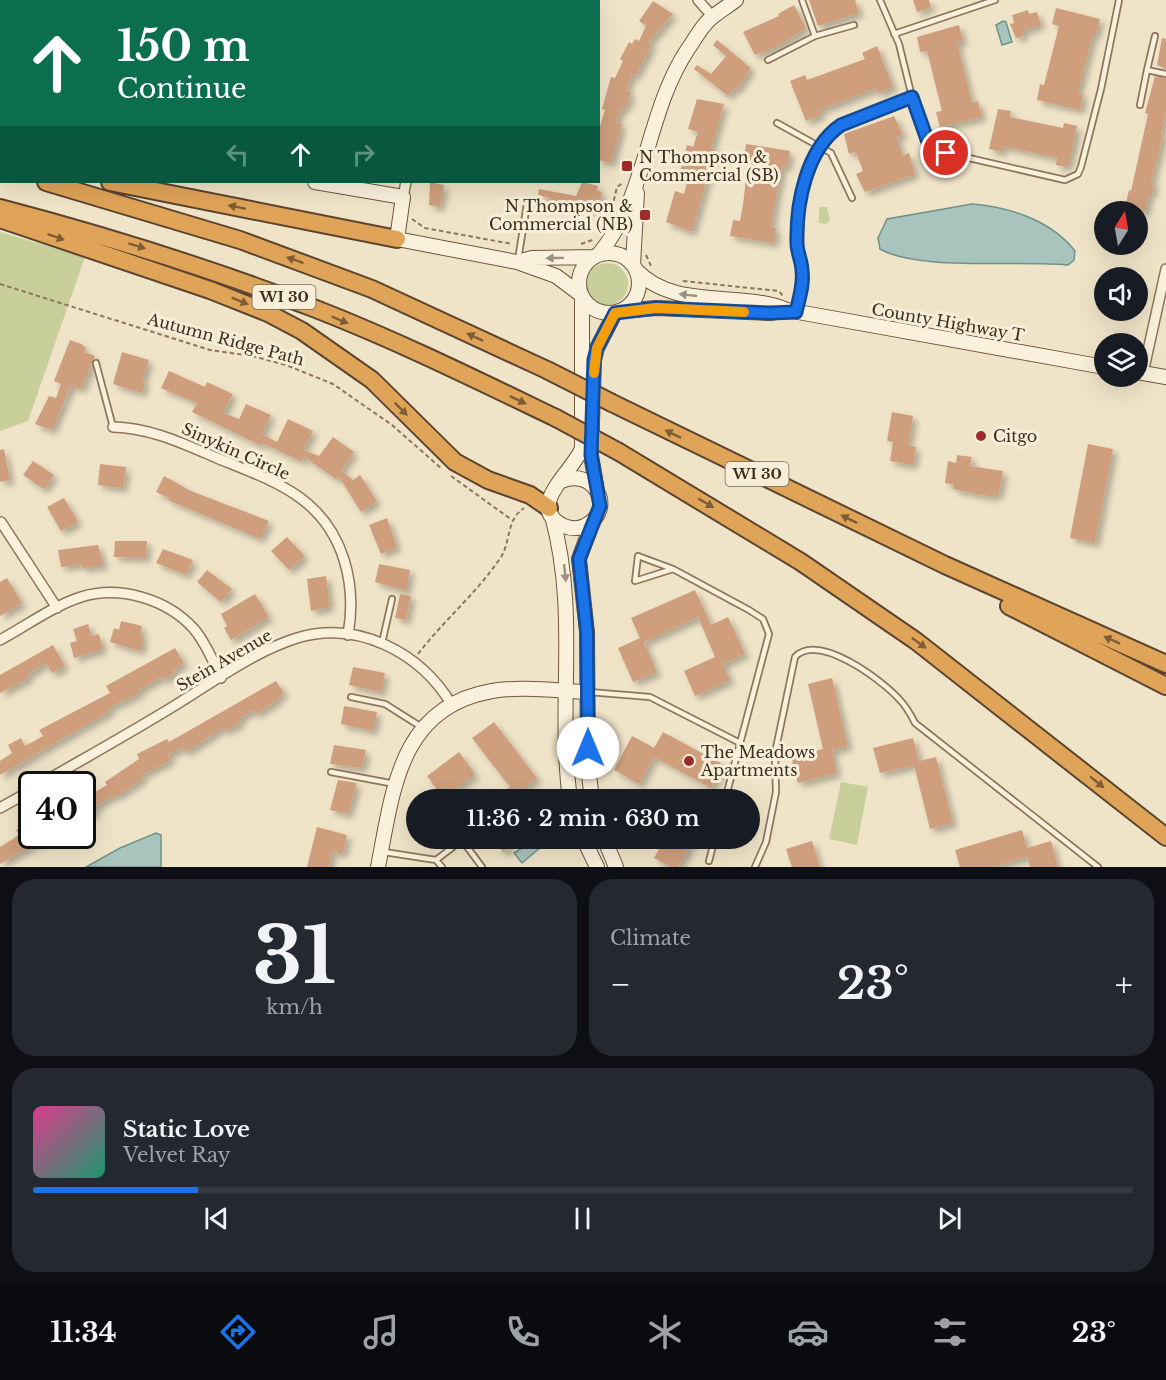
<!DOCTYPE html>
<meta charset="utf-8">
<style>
:root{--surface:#171b24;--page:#242831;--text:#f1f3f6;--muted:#9ea1a6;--line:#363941;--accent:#1a73e8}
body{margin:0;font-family:"Libre Baskerville",serif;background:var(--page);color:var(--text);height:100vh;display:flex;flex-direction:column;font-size:22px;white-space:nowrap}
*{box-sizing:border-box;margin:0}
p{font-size:20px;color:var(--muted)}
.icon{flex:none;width:33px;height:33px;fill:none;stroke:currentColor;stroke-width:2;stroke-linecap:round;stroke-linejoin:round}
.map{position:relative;height:867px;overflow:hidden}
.panel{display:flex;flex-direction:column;gap:12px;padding:12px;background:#0d0f14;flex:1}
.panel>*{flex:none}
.guide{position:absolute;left:0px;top:0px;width:600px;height:183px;box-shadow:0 6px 24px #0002;background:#0b6e4f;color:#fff;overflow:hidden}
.needle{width:39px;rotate:11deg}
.buttons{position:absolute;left:1094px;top:201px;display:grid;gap:12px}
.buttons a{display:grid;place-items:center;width:54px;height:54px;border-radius:50%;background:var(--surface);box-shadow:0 6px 24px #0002;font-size:30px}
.speed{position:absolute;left:18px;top:771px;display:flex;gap:12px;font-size:30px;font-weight:700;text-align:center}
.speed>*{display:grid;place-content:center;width:78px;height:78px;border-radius:50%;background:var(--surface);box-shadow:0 6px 24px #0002;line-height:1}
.speed .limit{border:3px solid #111;border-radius:9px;background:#fff;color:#111}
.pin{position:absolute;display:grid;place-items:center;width:51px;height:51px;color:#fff;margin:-26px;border:3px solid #fff;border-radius:50%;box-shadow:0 2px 6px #0007}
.me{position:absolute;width:66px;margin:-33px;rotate:0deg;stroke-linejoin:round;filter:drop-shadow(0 0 4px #0008)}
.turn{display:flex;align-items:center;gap:21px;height:126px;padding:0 18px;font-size:27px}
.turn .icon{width:78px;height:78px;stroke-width:2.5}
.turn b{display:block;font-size:42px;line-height:51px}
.lanes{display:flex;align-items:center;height:57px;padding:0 18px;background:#0003;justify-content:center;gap:30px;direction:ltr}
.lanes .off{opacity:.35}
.big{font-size:45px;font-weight:600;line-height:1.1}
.panel .widget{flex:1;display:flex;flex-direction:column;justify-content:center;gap:9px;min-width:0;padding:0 21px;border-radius:24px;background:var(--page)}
.panel .dial{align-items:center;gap:0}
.dial b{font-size:78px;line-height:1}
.song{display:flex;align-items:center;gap:18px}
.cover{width:72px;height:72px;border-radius:9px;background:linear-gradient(135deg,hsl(330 70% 55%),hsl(160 70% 35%))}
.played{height:6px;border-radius:3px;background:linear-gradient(90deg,var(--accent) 15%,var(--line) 15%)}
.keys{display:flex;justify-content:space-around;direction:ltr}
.heat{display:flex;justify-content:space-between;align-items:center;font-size:33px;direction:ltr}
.panel .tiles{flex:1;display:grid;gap:12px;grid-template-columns:1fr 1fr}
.widget:last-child{grid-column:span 2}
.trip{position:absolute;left:406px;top:789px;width:354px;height:60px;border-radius:30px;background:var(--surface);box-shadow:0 6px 24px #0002;font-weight:600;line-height:60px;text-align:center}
.tabs{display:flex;height:96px;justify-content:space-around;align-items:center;background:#090b0e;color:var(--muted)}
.tabs .icon{width:42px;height:42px}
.tabs .on{color:var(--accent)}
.tabs b{font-size:27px;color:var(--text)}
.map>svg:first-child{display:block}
</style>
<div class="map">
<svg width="1166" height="867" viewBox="0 0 1166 867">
<defs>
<filter id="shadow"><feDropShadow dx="4.5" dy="4.5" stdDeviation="3" flood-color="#0004"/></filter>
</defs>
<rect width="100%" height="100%" fill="#f0e4c8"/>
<path fill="#c9cf9b" d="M819,207h8l3,13 -4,4 -7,-1z
M0,232l85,25 -57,164 -28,10z
M586 284a21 21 0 1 1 42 0a21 21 0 1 1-42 0Z
M841,782l27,5 -11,58 -28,-6z"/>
<path fill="#a9c4bc" stroke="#6f938a" stroke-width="1.5" d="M1003,21l3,1 6,20 -10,3 -6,-20z
M972,204c37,3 79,16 103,47l-1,9 -6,5c-48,-5 -151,6 -188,-16l-2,-11 9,-19z
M156,833l5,2v32h-75l34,-19z
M535,840l6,7 -19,16 -8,-10z"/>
<path fill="#cf9f7d" filter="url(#shadow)" d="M809,0h46l4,13 -41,13z
M913,0h16l2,7 -14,5z
M653,1l20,13 -25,29 4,2 -17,31 -3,-2 -6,17 5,1 -5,16 -4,-1 -6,15 6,2 -11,39 -13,-3v-28l7,-22 -3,-1 9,-32 4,1 8,-17 -3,-2 9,-17 3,2 3,-5 4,2 7,-15 -7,-5z
M794,5l12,23 -28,18 -23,9 -12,-23 36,-16 -1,-2z
M1056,8l44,11 -4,15h-3l-10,38 -5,21 5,2 -3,15 -43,-10 3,-16 4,1 15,-59 -7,-2z
M1028,10l1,4 8,-2 4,13 -18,5 1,6 -8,2 -6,-14 4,-1 -2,-8z
M959,25l4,16 -6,2 15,60 6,-2 4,16 -42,10 -4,-15 6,-1 -15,-60 -7,1 -3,-15z
M1162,38l4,1v30l-9,-4z
M717,40l34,28 -14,22 -3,-2 -6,8 -34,-27 3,-4 14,9 15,-18 -13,-11z
M877,46l16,41 -15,6 -2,-5 -57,22 2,5 -15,6 -16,-40 15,-6 2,5 58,-21 -3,-6z
M1155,76l11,2v34l-5,21 2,3 -12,46 3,1 -2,11h-3l-4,17 -3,1 -17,-4 4,-18 2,1 17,-77 -3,-1z
M697,99l27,5 -13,45 4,1 -23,82 -26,-10 9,-31 9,3 4,-15 -9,-3 8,-31 6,2 5,-15 -10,-3z
M998,109l13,2 -1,6 53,11 1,-5 13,3 -9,41 -12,-2 1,-7 -23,-5 -31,-7 -1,6 -13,-3z
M894,116l9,19 -7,2 7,19 6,-3 6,21 -50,18 -9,-18 7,-3 -7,-19 -7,2 -5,-20z
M746,144l44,7 -3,16 -5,-1 -6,31 -5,30 5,1 -2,15 -44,-7 3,-16 7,1 3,-16 5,-44 -4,-1z
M430,182l14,3 -4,22 -11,-2z
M582,182l16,4 -1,5 5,1 -6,19 -36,-10v4l-11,-2 1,-5 -12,-3 1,-6 37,7z
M70,340l11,4 5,4 -2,4 11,4 -14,33 -10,-4 -19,45 -17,-6 14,-28 7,2 5,-14 -7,-3z
M122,352l27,8 -7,21 3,1 -3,11 -29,-9z
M169,371l36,16 2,-5 26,12 -10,19 16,6 7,-15 25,11 -9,19 15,8 11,-23 25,12 -10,19 16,6 14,-19 21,15 -13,18 12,10 7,-5 17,26 -16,11 -22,-35 -3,2 -32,-22 -3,4 -39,-18 -2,2 -68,-33 5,-9 -36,-15z
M892,412l21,4 -5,29 8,2 -3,18 -23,-4 3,-19 -6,-1z
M1088,444l25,5 -18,94 -25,-5z
M4,449l6,31 -10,2v-32z
M957,455l15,2 -2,9 33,5 -4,24 -5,-1 -1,3 -40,-8 1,-4 -9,-2 3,-22 8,2z
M33,461l21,14 -10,14 -21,-14z
M100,464l26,3 -3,21 -25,-3z
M164,476l27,15 78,30 -9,18 -92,-39 1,-2 -13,-6z
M64,498l14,24 -17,9 -14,-24z
M387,518l10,29 -16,7 -12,-29z
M287,537l18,19 -16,14 -18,-19z
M115,541h32l-1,17 -32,-1z
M98,545l6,20 -21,3 -2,-4 -20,3 -3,-17z
M163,549l30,11 -7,15 -30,-12z
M379,564l31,6 -4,21 -31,-9z
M207,570l25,19 -11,13 -24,-20z
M326,576l4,31 -19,4 -4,-32z
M7,578l15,25 -22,13v-34z
M695,590l16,35 17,-8 17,37 -22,10 7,16 -35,16 -11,-25 31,-14 -17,-40 -54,25 13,30 -24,10 -15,-34 22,-10 -9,-20z
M255,594l14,23 -38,23 -7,-12 3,-2 -6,-12z
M400,594l11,2 -5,24 -11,-2z
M121,621l21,5 -2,9 4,2 -4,14 -30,-9 4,-14 5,2z
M88,624l4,12 7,-2 4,15 -29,9 -4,-15 7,-2 -4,-12z
M53,645l12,21 -13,7 -6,-10 -18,11 1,4 -29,15v-18z
M175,648l9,15 -11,7 2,3 -12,7 -2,-3 -22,13 1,3 -32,15 2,3 -110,64v-14l12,-8 -4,-8 13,-7 4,8 18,-10 -4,-6 71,-37 -4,-7z
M353,667l32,6 -4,19 -32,-7z
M832,678l16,68 -16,4 5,23 -39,10 -7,-26 32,-8 -15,-65z
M276,681l8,12 -6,4 1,2 -23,15 -2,-4 -15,8 2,4 -15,9 -2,-4 -38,25 -4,-5 -14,8 3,5 -30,15 3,3 -29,19 -1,-2 -20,12 2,4 -10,6 -4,-6v-28l8,12 17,-10 -2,-3 34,-23 -2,-5 30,-15 2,3z
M344,706l33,6 -4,19 -32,-7z
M494,722l43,56 -19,14 5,8h-30l17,-13 -38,-49z
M663,732l61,33 -13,23 -57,-31 -15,27 -25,-14 18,-34 22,12z
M913,738l6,23 17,-4 17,66 -23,6 -16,-64 -34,8 -7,-25z
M334,745l32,5 -4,18 -32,-4z
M459,752l16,22 -23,18 5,8h-12l-18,-24z
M338,780l19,3 -9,31 -18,-4z
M25,824l3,5 4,-2v9h16l-48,28v-17l19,-12 -3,-5z
M317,827l30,8 -4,19 -11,-3 -3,16h-22z
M1022,830l5,18 24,-7 7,26h-28l-3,-10 -35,10h-32l-5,-17z
M665,838h30l-17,29h-7l-17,-9z
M505,839l6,7 -8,6 -6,-7z
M812,841l8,26h-28l-6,-18z"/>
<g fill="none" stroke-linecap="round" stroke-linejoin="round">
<g stroke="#8d765c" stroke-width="8">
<path id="lane" d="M802,0l13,36
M880,0l19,44 13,53 16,45 19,11 118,27 13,-6 3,-7 20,-78 18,-89
M894,34l101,-34
M768,60l47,-24 39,-11
M1147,70l8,-34
M0,85l2,1
M1140,105l7,-35 19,4
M777,123l54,30 21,45
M518,260l9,-56
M797,309c3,-13 7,-27 5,-41 -1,-9 -5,-17 -5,-26 0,-40 9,-93 44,-117l71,-28
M96,363l17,64
M673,569l-38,12 3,-25 35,13 76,41 14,9 6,15 -44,166
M382,643l10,-44
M589,692l61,5 90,46
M351,697l34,7 38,24
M331,772l64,12
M384,852l52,8 26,-20 20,27
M436,860l6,7
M709,861l6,-23
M755,867l11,-25 10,-50 -1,-39 20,-96c23,-25 87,23 104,42 7,7 12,16 16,24l183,144"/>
</g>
<g stroke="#8d765c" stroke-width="12">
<path id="street" d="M698,0l15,17
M121,2l1,-2
M283,2l1,-2
M447,2v-2
M403,197l3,-15
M1143,373l23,-104
M113,427c38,1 69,16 104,31 27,11 58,22 82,39 45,32 58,87 49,138
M1,522l56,86
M0,640c26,-14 53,-34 81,-43 39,-12 86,2 113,32 11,13 20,33 27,49
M40,784c45,-26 90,-51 134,-78 39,-24 79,-54 123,-68 61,-18 123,14 155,67
M0,808l32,-18"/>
</g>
<g stroke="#6f573f" stroke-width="16">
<path id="secondary" d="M0,122l2,1
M315,182l88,15 -6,42 120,23 39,14 24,18
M579 283a30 30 0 1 1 60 0a30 30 0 1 1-60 0Z
M599,254c49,-59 47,-142 89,-205 7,-10 13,-22 22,-30 8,-7 18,-13 26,-19
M517,262l15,-4 62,-1
M633,265l4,-72
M636,270c39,41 103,20 151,40l317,57
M622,311l34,-3 114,5 17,-3
M1137,372l29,5
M559,482c34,-17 58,27 27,43 -6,4 -15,4 -22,1 -41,-19 11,-56 18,-78v-150
M597,490l-6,-35 3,-95 3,-12 18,-35
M552,516c27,99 5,186 18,284
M592,800l-4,-34 -1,-134 -8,-73 14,-39
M583,838l14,29
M604,838l12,29
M378,867c15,-76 21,-160 114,-176 28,-5 67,0 96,1"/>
</g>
<g stroke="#5b4430" stroke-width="20">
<path id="highway" d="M0,170l2,1
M46,182l194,58 132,49 175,81
M110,182l287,57
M0,208c107,28 212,61 316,101 82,32 161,71 240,109
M0,219l210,71 58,23 34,18 70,49 83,82 33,18 42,15 19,13
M612,403l333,162 221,99
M619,452l182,110 115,79 250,196
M1009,606l157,80"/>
</g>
<path stroke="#8d765c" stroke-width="2" stroke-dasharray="4.5 3" stroke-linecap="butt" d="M612,208l5,-21 7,-5
M412,219l13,9 87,16
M581,244l14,-5
M646,255l5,11
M683,281l96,10 4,5
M0,284l210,66 42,6 34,9 47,19 59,41 50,44
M451,476l61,44
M418,654c26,-34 59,-61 83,-97 10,-16 5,-37 23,-49"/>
<use href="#lane" stroke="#faf1dc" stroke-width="4.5"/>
<use href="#street" stroke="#faf1dc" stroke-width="9"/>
<use href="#secondary" stroke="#faf1dc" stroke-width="14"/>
<use href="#highway" stroke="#e0a458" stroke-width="16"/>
<g stroke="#5b4430" stroke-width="20" stroke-linecap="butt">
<path id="highway-bridge" d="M547,370l65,33
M556,418l63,34"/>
</g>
<use href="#highway-bridge" stroke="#e0a458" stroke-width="16"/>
</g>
<defs><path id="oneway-solid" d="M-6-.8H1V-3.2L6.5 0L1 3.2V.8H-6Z" transform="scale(1.5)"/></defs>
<g fill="#7e5d36">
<use href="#oneway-solid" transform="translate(237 207) rotate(-168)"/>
<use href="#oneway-solid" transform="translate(56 237) rotate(19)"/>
<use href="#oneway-solid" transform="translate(137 246) rotate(17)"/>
<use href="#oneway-solid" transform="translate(295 260) rotate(-160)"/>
<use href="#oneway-solid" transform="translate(240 301) rotate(22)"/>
<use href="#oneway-solid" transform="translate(340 320) rotate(23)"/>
<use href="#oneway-solid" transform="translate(475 337) rotate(-155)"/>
<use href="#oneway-solid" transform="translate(518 400) rotate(26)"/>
<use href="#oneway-solid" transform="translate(401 409) rotate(45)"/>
<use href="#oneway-solid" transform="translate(673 434) rotate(-154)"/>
<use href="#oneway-solid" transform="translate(706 503) rotate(30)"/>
<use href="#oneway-solid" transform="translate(849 519) rotate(-154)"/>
<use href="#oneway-solid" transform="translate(1112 640) rotate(-156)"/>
<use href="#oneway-solid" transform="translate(919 643) rotate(36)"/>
<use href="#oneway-solid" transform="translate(1097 782) rotate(39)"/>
</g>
<g fill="#9c907e">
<use href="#oneway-solid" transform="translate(555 258) rotate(179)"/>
<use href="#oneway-solid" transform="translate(688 295) rotate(-174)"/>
<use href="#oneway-solid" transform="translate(565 573) rotate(84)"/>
</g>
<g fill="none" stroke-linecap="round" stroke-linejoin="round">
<g stroke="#114b97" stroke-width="15">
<path id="route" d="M588,748l-1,-115 -8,-74 21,-53 -9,-51 3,-95 3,-12 18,-35 41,-5 114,5 26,-1c3,-13 8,-28 6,-41 0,-10 -5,-18 -5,-28 -1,-39 9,-94 44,-118l71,-28 16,45 18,11"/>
</g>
<use href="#route" stroke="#1a73e8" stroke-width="10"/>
<path stroke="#f59e0b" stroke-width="10" d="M594,373l3,-25 18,-35 41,-5 88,4"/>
</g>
<g fill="#9e2a2b" stroke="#f7eed8" stroke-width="2">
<rect x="621" y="160" width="12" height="12" rx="3"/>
<rect x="639" y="209" width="12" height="12" rx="3"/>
<circle cx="981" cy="436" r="6"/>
<circle cx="689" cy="761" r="6"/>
</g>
<g text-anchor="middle" stroke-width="6" stroke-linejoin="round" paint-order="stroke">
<g fill="#f7eed8" stroke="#756857" stroke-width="1.5">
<rect x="252.5" y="285" width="63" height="24" rx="4.5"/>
<rect x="725.5" y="462" width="63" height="24" rx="4.5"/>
</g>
<g font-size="15" font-weight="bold" fill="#3d2e20">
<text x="284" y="302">WI 30</text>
<text x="757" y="479">WI 30</text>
</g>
<g font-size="16" fill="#3d2e20" stroke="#f7eed8" text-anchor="start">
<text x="639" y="163">N Thompson &amp;<tspan x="639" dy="18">Commercial (SB)</tspan></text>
<text x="633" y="212" text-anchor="end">N Thompson &amp;<tspan x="633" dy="18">Commercial (NB)</tspan></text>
<text x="993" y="442">Citgo</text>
<text x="701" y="758">The Meadows<tspan x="701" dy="18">Apartments</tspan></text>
</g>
<g font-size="16" fill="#3d2e20" stroke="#f7eed8">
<text transform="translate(948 322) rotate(10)" y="6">County Highway T</text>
<text transform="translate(226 339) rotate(15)" y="6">Autumn Ridge Path</text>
<text transform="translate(236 451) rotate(24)" y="6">Sinykin Circle</text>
<text transform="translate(224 660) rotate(-30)" y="6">Stein Avenue</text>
</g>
</g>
</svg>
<div class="buttons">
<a><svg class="needle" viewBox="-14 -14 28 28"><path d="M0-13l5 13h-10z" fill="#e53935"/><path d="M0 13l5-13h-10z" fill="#9ea1a6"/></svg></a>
<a><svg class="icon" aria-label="sound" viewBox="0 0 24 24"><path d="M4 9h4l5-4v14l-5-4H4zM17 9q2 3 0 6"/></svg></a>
<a><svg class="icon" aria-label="layers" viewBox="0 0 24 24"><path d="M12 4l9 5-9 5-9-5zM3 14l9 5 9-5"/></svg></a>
</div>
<div class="speed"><div class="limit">40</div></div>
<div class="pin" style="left:946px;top:153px;background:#d93025"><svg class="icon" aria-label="arrive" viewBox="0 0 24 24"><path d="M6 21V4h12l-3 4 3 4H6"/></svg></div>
<svg class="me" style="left:588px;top:748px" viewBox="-20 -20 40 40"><circle r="19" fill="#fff"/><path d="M0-13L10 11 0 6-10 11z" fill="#1a73e8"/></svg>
<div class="trip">11:36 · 2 min · 630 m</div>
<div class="guide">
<div class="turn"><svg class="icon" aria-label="ahead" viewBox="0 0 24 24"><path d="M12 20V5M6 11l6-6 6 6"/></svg><div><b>150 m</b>Continue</div></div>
<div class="lanes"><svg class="icon off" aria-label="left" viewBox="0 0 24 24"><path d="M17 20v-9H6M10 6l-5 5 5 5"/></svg><svg class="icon" aria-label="ahead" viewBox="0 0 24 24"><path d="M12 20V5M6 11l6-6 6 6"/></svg><svg class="icon off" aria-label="right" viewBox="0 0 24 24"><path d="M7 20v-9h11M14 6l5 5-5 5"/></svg></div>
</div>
</div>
<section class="panel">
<div class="tiles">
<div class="widget dial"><b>31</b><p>km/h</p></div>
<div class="widget"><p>Climate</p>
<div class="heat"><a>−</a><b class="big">23°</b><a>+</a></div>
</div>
<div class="widget">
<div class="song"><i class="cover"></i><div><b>Static Love</b><p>Velvet Ray</p></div></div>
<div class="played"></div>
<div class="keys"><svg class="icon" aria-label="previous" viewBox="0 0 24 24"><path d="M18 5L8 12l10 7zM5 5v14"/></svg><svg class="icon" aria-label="pause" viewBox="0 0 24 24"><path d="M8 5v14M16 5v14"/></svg><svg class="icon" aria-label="next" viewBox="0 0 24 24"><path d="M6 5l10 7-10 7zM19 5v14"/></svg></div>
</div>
</div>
</section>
<nav class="tabs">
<b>11:34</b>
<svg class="icon on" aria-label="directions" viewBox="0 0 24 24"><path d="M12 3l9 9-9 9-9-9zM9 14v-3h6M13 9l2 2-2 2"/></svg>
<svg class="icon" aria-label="music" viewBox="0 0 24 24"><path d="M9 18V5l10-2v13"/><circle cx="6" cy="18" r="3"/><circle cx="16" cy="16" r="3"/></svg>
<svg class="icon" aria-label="phone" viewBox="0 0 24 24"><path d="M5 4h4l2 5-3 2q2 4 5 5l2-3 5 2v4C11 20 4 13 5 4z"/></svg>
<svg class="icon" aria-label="climate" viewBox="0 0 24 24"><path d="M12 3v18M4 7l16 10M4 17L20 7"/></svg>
<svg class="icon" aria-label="car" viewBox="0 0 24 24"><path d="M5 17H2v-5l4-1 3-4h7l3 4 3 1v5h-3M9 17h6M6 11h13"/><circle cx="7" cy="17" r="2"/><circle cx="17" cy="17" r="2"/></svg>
<svg class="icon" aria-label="filters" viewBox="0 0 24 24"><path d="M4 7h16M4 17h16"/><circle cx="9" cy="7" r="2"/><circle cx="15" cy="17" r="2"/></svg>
<b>23°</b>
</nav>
